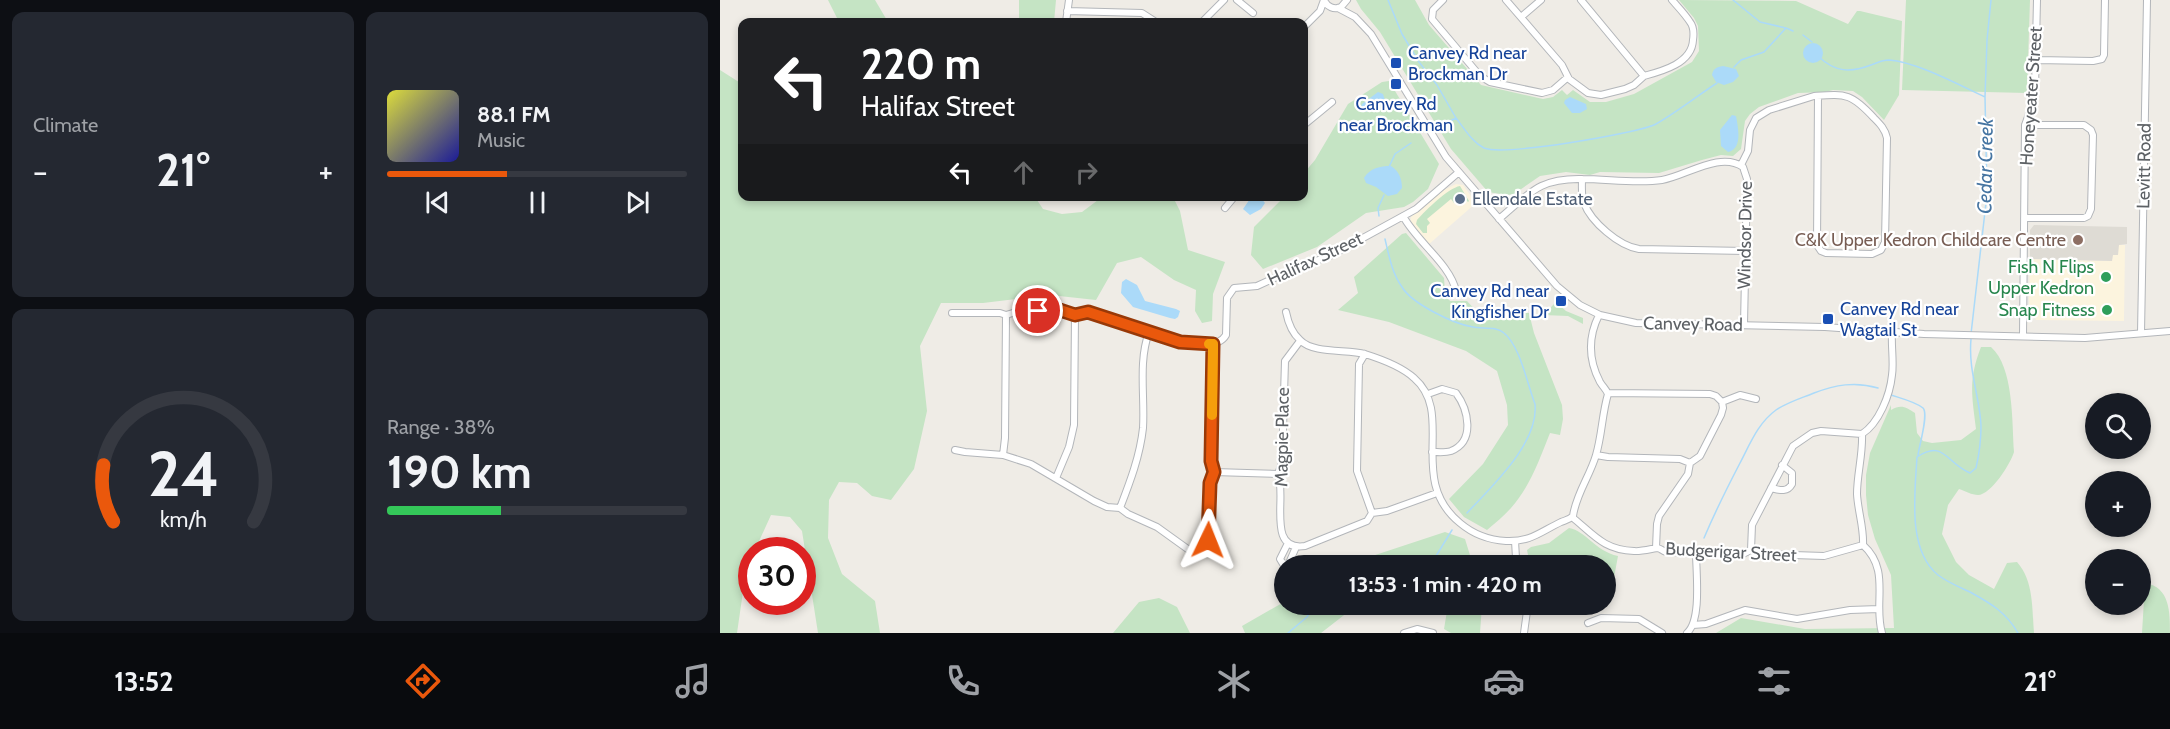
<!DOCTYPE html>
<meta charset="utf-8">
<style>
:root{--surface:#171b24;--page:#242831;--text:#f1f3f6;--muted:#9ea1a6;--line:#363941;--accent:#ea580c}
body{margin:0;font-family:Cabin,sans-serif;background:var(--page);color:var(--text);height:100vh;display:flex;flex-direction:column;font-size:22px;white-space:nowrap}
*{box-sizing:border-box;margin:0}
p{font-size:20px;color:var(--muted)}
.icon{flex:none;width:33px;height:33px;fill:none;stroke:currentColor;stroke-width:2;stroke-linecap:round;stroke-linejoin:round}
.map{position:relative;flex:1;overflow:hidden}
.panel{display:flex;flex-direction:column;gap:12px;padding:12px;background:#0d0f14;width:720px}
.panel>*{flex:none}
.top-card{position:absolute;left:18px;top:18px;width:570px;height:183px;border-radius:12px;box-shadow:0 3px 9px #0003;background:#202124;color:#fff;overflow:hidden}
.buttons{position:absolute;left:1365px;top:393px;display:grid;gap:12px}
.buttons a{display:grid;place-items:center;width:66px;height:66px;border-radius:50%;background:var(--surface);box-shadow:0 3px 9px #0003;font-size:30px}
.speed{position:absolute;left:18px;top:537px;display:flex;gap:12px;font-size:30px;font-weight:700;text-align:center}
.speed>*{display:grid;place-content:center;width:78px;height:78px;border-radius:50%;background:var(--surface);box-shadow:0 3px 9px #0003;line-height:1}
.speed .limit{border:9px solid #d22;background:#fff;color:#111}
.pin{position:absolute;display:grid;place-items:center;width:51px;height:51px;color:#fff;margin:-26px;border:3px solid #fff;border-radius:50%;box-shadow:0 2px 6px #0007}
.me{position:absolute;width:66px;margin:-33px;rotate:2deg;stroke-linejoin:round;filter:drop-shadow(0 0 4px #0008)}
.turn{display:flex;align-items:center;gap:21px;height:126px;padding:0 24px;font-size:27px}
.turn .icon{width:78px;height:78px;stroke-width:2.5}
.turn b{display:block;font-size:42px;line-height:51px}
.lanes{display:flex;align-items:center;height:57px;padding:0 24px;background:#0003;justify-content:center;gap:30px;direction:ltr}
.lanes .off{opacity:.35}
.big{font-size:45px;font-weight:800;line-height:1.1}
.panel .card{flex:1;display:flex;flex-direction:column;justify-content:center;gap:9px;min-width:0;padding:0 21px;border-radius:12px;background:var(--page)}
.panel .dial{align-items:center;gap:0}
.dial svg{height:156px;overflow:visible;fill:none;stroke:var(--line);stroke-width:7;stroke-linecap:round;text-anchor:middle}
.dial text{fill:var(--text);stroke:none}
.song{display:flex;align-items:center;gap:18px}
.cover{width:72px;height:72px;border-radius:9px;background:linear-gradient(135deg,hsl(60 70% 55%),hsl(240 70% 35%))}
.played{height:6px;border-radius:3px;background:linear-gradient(90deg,var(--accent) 40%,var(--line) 40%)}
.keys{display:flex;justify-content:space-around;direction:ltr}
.heat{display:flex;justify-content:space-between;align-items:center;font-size:33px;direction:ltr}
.charge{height:9px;border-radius:4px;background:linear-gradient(90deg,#34c759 38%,var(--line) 0)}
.panel .tiles{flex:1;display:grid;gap:12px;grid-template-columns:repeat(2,1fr)}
.trip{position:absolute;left:554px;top:555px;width:342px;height:60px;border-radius:30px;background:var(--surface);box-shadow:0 3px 9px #0003;font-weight:800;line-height:60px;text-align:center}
.tabs{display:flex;height:96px;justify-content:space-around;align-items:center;background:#090b0e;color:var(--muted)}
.tabs .icon{width:42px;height:42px}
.tabs .selected{color:var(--accent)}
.tabs b{font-size:27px;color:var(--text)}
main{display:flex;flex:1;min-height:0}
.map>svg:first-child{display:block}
</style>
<main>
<section class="panel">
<div class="tiles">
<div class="card"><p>Climate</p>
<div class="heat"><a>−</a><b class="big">21°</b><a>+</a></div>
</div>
<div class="card">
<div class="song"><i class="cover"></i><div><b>88.1 FM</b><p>Music</p></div></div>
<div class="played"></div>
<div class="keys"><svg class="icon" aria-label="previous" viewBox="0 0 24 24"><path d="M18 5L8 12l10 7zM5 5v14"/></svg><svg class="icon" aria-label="pause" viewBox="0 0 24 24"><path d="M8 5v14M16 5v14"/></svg><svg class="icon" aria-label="next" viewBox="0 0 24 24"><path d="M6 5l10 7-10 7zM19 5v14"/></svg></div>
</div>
<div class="card dial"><svg viewBox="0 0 100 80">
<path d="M14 69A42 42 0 1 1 86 69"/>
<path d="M14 69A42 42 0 0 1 9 40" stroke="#ea580c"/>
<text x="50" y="56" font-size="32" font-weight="700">24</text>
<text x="50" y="72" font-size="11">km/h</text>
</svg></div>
<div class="card"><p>Range · 38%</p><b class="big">190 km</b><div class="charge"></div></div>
</div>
</section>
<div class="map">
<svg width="1450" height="633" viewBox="0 0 1450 633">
<rect width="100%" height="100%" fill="#efece6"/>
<path fill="#fcf4de" d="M736,184l7,1 13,18 -48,42 -18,-23 1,-5 33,-27z
M1398,245h7l-1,76 -88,-1 -7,-15 1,-46 82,2v-6h6z"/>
<path fill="#dedbd4" d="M1314,225l93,2v17l-8,1 -1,10h-5l-1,6 -82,-2v-29z"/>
<path fill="#c5e4c4" d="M108,0h47l13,22h-49z
M299,0h37l-2,22h-35z
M636,0h59l14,25 52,60 62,14 10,-2 9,-7 5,5 6,-5 17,12h16l28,-8 58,-32 7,-11 -1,-25 -4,-8 -15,-18 117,1 52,23 9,-13h3l42,10 -3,74 -15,25 -22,-23 -9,-6 -20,-1 -8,2 -27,1 -39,14 -9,7 -5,7 -4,28 -8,7 -12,-1 -19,5 -43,13 -59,-1 -10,3 -24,-3 -26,4 -26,18 -7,1 -19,-3 -37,-43 -71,-117 -19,-23z
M1186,0h124l-3,93 -125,-3z
M0,70l22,14v112l293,1 8,12 19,5 20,-2 20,-15h71l7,14 8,39 37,12 -12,32 -1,27 -10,2 -7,-12 1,-21 -22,-10 -33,-23 -24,6 -21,37 -46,-5 -67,8h-42l-21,43 7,65 -13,58 -23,31 -19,-4 -15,-13 -18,-1 -10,18 -1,38 14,36 33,27 5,32h-62l-16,-102 -12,-14 -19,-2 -16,35h-3l-1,7 -5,14 -9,62h-17z
M669,81l50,83 -11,25 -15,13 -9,5 -38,6 -49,34 -54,22 -12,-14 3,-28 30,-30 20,-1v-23l11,-13 33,-56 34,-22z
M740,186l9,15 -1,1 -8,-9 -6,4 3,3 -3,3 -3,-4 -24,20 3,4 -3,3v7h-4l-7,-9 1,-4c9,-10 31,-32 43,-34z
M686,233l38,45 1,15 5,8h17l11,12h51l5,20 28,72 1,14 -3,16 -10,-2c-10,25 -20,54 -39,75 -7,8 -16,15 -24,22l-23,-13 -15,-18 34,-35 25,-39 -1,-20 -10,-34 -31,-20 -77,-29 -51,-12 20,-17 -4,-16 48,-43z
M836,302l10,9 17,7v6l-15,-8 -25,-1z
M1261,347h10c23,20 21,75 23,105 -3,11 -23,43 -36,43 -6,0 -13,-4 -19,-6l-11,16 -6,29 14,28 13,13 25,14 13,-26 10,-1c17,19 15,47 17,71h-318l25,-15 64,11 89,-1 -3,-53 -16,-36 -7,-24 -2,-20v-20l4,-22 21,-48v5c10,-6 15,-3 24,3l2,20 6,8 9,2 29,-3 15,-11c-4,-33 -8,-49 5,-82z
M849,528c17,3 26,23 49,28l-5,27h-8v-17l-75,-1 -3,-15 4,-3 18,-4z
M725,532l20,7 8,26h-122v-2z
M1425,583c25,4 25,29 25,50h-28z
M439,598l18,9 13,26h-77l26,-31z
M564,602v2l73,1 -36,28h-76l-3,-7z
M728,605h34l-2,28h-29l-7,-4z"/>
<path fill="#abdaf9" d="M1083 53a10 10 0 1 1 20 0a10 10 0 1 1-20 0Z
M1003,66l13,3 3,7 -6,6 -9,3 -8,-3 -4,-7c1,-6 4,-8 11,-9z
M658,92l5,2 2,6 -19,12 -5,-5 1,-3z
M850,97l16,7 1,5 -7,4h-8l-8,-10 1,-3z
M1012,115l4,1c2,11 7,33 -8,36l-7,-6 -1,-16z
M671,166c8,5 11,13 11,22l-5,6 -9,2 -12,-9 -10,-4 -2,-5c6,-10 16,-12 27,-12z
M532,196l8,1 5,6 -4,6 -11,6 -7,-6z
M406,279l11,6 8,16 31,8 4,2 -2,6 -3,2 -5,-1 -37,-11 -12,-14 1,-11z"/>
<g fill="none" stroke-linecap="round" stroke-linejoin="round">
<path stroke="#abdaf9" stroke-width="1.5" d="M668,0l14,34 17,28 18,23 19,33
M1013,0l27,22 26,6
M1083,35l9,7
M1099,57c16,15 31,16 52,8 6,-2 11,-5 18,-5 28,2 70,25 96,37
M1014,67l7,-7 23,-8 22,-24 7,3
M728,122l8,-4c8,10 16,24 28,30 19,8 152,-14 172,-24 21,-12 41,-28 61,-41
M669,167l6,-13 16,-11
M659,216l-1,-8 6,-13
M665,239c4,17 7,34 17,48 10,17 52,37 71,40 10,2 23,-1 31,6 16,13 23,50 31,71 4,39 -43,82 -68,109
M1251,334l16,-140 -2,-97 2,-57 4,-40
M1251,339c-3,32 9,58 10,87 0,14 -2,29 -5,42l-6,5c-24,-10 -26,-34 -53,-16 -2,36 -10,93 21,118 9,7 21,12 32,17 20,11 36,20 48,41
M1171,395c9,3 25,7 32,13 6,6 -4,38 -5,47
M984,538c11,-26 23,-50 36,-75 10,-19 18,-40 36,-53 12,-8 26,-12 38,-17 21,-8 41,-12 64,-5
M705,566l8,-5 19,-31
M568,633l19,-16 8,-13"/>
<g stroke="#b3b6ba" stroke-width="8">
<path id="street" d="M517,0l16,13
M604,0c3,7 10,10 17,7l6,-7
M723,0l-10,10 -1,9 48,57 10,6 52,11 11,-3 15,-13
M786,0l56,65 7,14 19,14 13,2 24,-6 9,-4 10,-9
M861,0l63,76c19,-5 48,-13 49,-36 1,-7 1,-13 -3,-18 -5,-8 -12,-15 -18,-22
M618,8l17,9 16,17 75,123 111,129 23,19 20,10 36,8 189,4 99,7 161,4 85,-7
M347,11l75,2 14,9
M801,17l20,-17
M346,22l3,-22
M482,22l22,-22
M584,27l16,-16 4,-11
M1316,60l57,1 9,-2 2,-4 1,-55
M584,125l28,-23
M1021,165l7,-14 2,-21 6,-12 13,-8 45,-14c32,-2 37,-3 60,22 6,6 11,11 13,20l-2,104 -4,8 -9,4 -46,-1 -5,-2 -4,-6 1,-149
M862,179c26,0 55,5 80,1 24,-4 58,-29 81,-13l4,12 -3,146
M505,208l10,-12
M683,216c14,26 47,48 53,75
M1304,218h60l4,-2 3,-7 2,-74 -2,-5 -7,-5h-59
M779,219c31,-26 40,-41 83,-40 0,8 -1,17 2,24 7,19 35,43 55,46l107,2
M566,312c2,10 6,21 14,28 13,14 47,9 65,14 16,5 37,13 49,24 42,36 -8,101 46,145 13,11 29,17 46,18 25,1 34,-9 55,-19 5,-2 8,-2 12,-6 3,-22 17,-40 23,-61 6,-20 6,-41 12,-61 -2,-5 -5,-7 -8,-12 -12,-23 -12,-45 -1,-67
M232,313h48l6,2 10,-3 44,-2 17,5 11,-3c26,6 122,52 138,23l1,-37 7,-10 23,-2 35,-16 40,-15 84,-46 43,-37
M1421,333l6,-333
M1303,336l2,-211 9,-25 1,-12 2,-88
M580,341l-15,20 -3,102 -4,11c9,22 -12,78 27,72l62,-25 5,-8 15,-2 50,-18
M645,354l-6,10 -2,107 15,42
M888,393l102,1 6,2 6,6
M708,394l14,-5 14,4c12,16 20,48 -5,58 -6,2 -13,1 -19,1
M1002,402l18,-7 16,4
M235,450l10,2 38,3 28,9 63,37 13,6 13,1 8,6 29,13 32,23 11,1 5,-5 3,-6 2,-57 4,-11 -3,-11 2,-117
M283,455l2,-17 1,-123
M876,455l12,2 72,2 10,4
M494,472l64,2
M336,478l13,-31 5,-22 1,-110
M1051,488c8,2 16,5 21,-4v-11l-10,-8
M400,508c10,-26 20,-52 23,-80 2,-31 -5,-66 6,-96
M852,517c22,18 32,33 62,34 6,1 21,-3 24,-3 3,1 5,3 8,4l77,2 8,-4 9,4 64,2 39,-11
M795,541l1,17 4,8
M568,543l-8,16 3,5 6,-1 7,-16
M936,548l1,-24 2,-8 29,-42 2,-11 10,-7 21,-41 2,-7 -1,-6
M1031,550l1,-25 41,-79 19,-13 9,-2 41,3
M868,623l13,-5 38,1 23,14
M973,625l13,-1 39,-14 52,9 53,-9 29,-1
M684,633l13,-4 16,4
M804,633l4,-29
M967,633c15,-13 9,-61 9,-81
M1162,633c-9,-30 9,-63 -19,-88 1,-17 -5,-33 -6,-51 0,-20 6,-40 5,-60 17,-11 28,-39 30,-59 2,-12 -1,-30 0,-43"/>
</g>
<use href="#street" stroke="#fff" stroke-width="6"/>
</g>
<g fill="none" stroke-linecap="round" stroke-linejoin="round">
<g stroke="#983908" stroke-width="15">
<path id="route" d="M318,311l22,-1 15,5 13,-3 92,30 33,2 -2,117 3,11 -4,11 -2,57"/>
</g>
<use href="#route" stroke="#ea580c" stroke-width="10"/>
<path stroke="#f59e0b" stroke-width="10" d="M489,344h4v6l-1,65"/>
</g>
<g fill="#1a4fb4" stroke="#fff" stroke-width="2">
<rect x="670" y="57" width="12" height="12" rx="3"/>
<rect x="670" y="78" width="12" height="12" rx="3"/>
<rect x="835" y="295" width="12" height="12" rx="3"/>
<rect x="1102" y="313" width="12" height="12" rx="3"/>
</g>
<circle fill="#5c6f8a" stroke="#fff" stroke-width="2" cx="740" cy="199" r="6"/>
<circle fill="#8d6e63" stroke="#fff" stroke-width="2" cx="1358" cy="240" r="6"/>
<g fill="#2e9e5b" stroke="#fff" stroke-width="2">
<circle cx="1386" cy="277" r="6"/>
<circle cx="1387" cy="310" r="6"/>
</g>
<g text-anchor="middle" stroke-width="4.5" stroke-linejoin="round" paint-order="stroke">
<g font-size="18" fill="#164399" stroke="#fff" text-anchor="start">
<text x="688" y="59">Canvey Rd near<tspan x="688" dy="21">Brockman Dr</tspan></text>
<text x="676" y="110" text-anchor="middle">Canvey Rd<tspan x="676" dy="21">near Brockman</tspan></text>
<text x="829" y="297" text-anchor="end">Canvey Rd near<tspan x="829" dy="21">Kingfisher Dr</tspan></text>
<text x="1120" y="315">Canvey Rd near<tspan x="1120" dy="21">Wagtail St</tspan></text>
</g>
<g font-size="18" fill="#5d6165" stroke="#fff">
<text transform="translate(1311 96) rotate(-86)" y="6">Honeyeater Street</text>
<text transform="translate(1424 166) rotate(-89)" y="6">Levitt Road</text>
<text transform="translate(1025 235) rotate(-89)" y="6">Windsor Drive</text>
<text transform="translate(595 259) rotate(-25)" y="6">Halifax Street</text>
<text transform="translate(973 324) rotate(1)" y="6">Canvey Road</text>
<text transform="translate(562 437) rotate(-89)" y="6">Magpie Place</text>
<text transform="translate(1011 552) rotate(3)" y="6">Budgerigar Street</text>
</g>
<g font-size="18" fill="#4e5e75" stroke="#fff" text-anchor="start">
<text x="752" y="205">Ellendale Estate</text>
</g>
<g font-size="18" fill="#785e54" stroke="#fff" text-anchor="end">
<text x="1346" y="246">C&amp;K Upper Kedron Childcare Centre</text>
</g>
<g font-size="18" fill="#27864d" stroke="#fff" text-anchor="end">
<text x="1374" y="273">Fish N Flips<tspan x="1374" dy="21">Upper Kedron</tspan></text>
<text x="1375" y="316">Snap Fitness</text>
</g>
<g font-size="20" font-style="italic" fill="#4675a2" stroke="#fff">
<text transform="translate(1265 166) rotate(-89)" y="7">Cedar Creek</text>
</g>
</g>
</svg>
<div class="buttons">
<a><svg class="icon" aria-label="search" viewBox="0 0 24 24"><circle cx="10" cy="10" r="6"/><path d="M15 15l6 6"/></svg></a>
<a>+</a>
<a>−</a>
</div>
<div class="speed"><div class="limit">30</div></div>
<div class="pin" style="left:318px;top:311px;background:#d93025"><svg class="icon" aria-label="arrive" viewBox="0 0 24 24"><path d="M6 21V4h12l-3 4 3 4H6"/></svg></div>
<svg class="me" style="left:488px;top:540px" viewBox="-20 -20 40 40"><path d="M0-17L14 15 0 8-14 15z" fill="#ea580c" stroke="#fff" stroke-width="4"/></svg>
<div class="trip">13:53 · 1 min · 420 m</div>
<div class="top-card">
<div class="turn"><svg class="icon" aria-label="left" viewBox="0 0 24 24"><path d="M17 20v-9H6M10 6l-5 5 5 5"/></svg><div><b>220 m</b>Halifax Street</div></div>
<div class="lanes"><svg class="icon" aria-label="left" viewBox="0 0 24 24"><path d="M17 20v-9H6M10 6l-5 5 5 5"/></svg><svg class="icon off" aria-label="ahead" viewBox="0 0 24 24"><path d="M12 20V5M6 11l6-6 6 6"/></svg><svg class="icon off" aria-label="right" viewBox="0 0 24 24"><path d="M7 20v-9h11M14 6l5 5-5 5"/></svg></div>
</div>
</div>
</main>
<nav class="tabs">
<b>13:52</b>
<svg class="icon selected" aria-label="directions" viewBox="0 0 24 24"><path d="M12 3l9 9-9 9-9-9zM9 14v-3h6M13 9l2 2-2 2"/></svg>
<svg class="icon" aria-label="music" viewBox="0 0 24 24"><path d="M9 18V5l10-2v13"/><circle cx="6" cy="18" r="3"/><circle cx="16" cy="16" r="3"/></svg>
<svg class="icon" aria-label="phone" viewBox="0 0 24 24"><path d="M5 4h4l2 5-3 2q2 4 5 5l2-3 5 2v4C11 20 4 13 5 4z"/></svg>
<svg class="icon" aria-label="climate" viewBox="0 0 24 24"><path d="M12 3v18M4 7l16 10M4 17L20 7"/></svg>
<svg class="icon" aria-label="car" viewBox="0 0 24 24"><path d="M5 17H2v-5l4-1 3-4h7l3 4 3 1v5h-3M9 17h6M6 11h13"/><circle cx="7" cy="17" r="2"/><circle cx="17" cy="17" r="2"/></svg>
<svg class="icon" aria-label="filters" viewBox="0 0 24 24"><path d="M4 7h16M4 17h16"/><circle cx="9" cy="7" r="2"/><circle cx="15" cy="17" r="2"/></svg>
<b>21°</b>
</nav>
